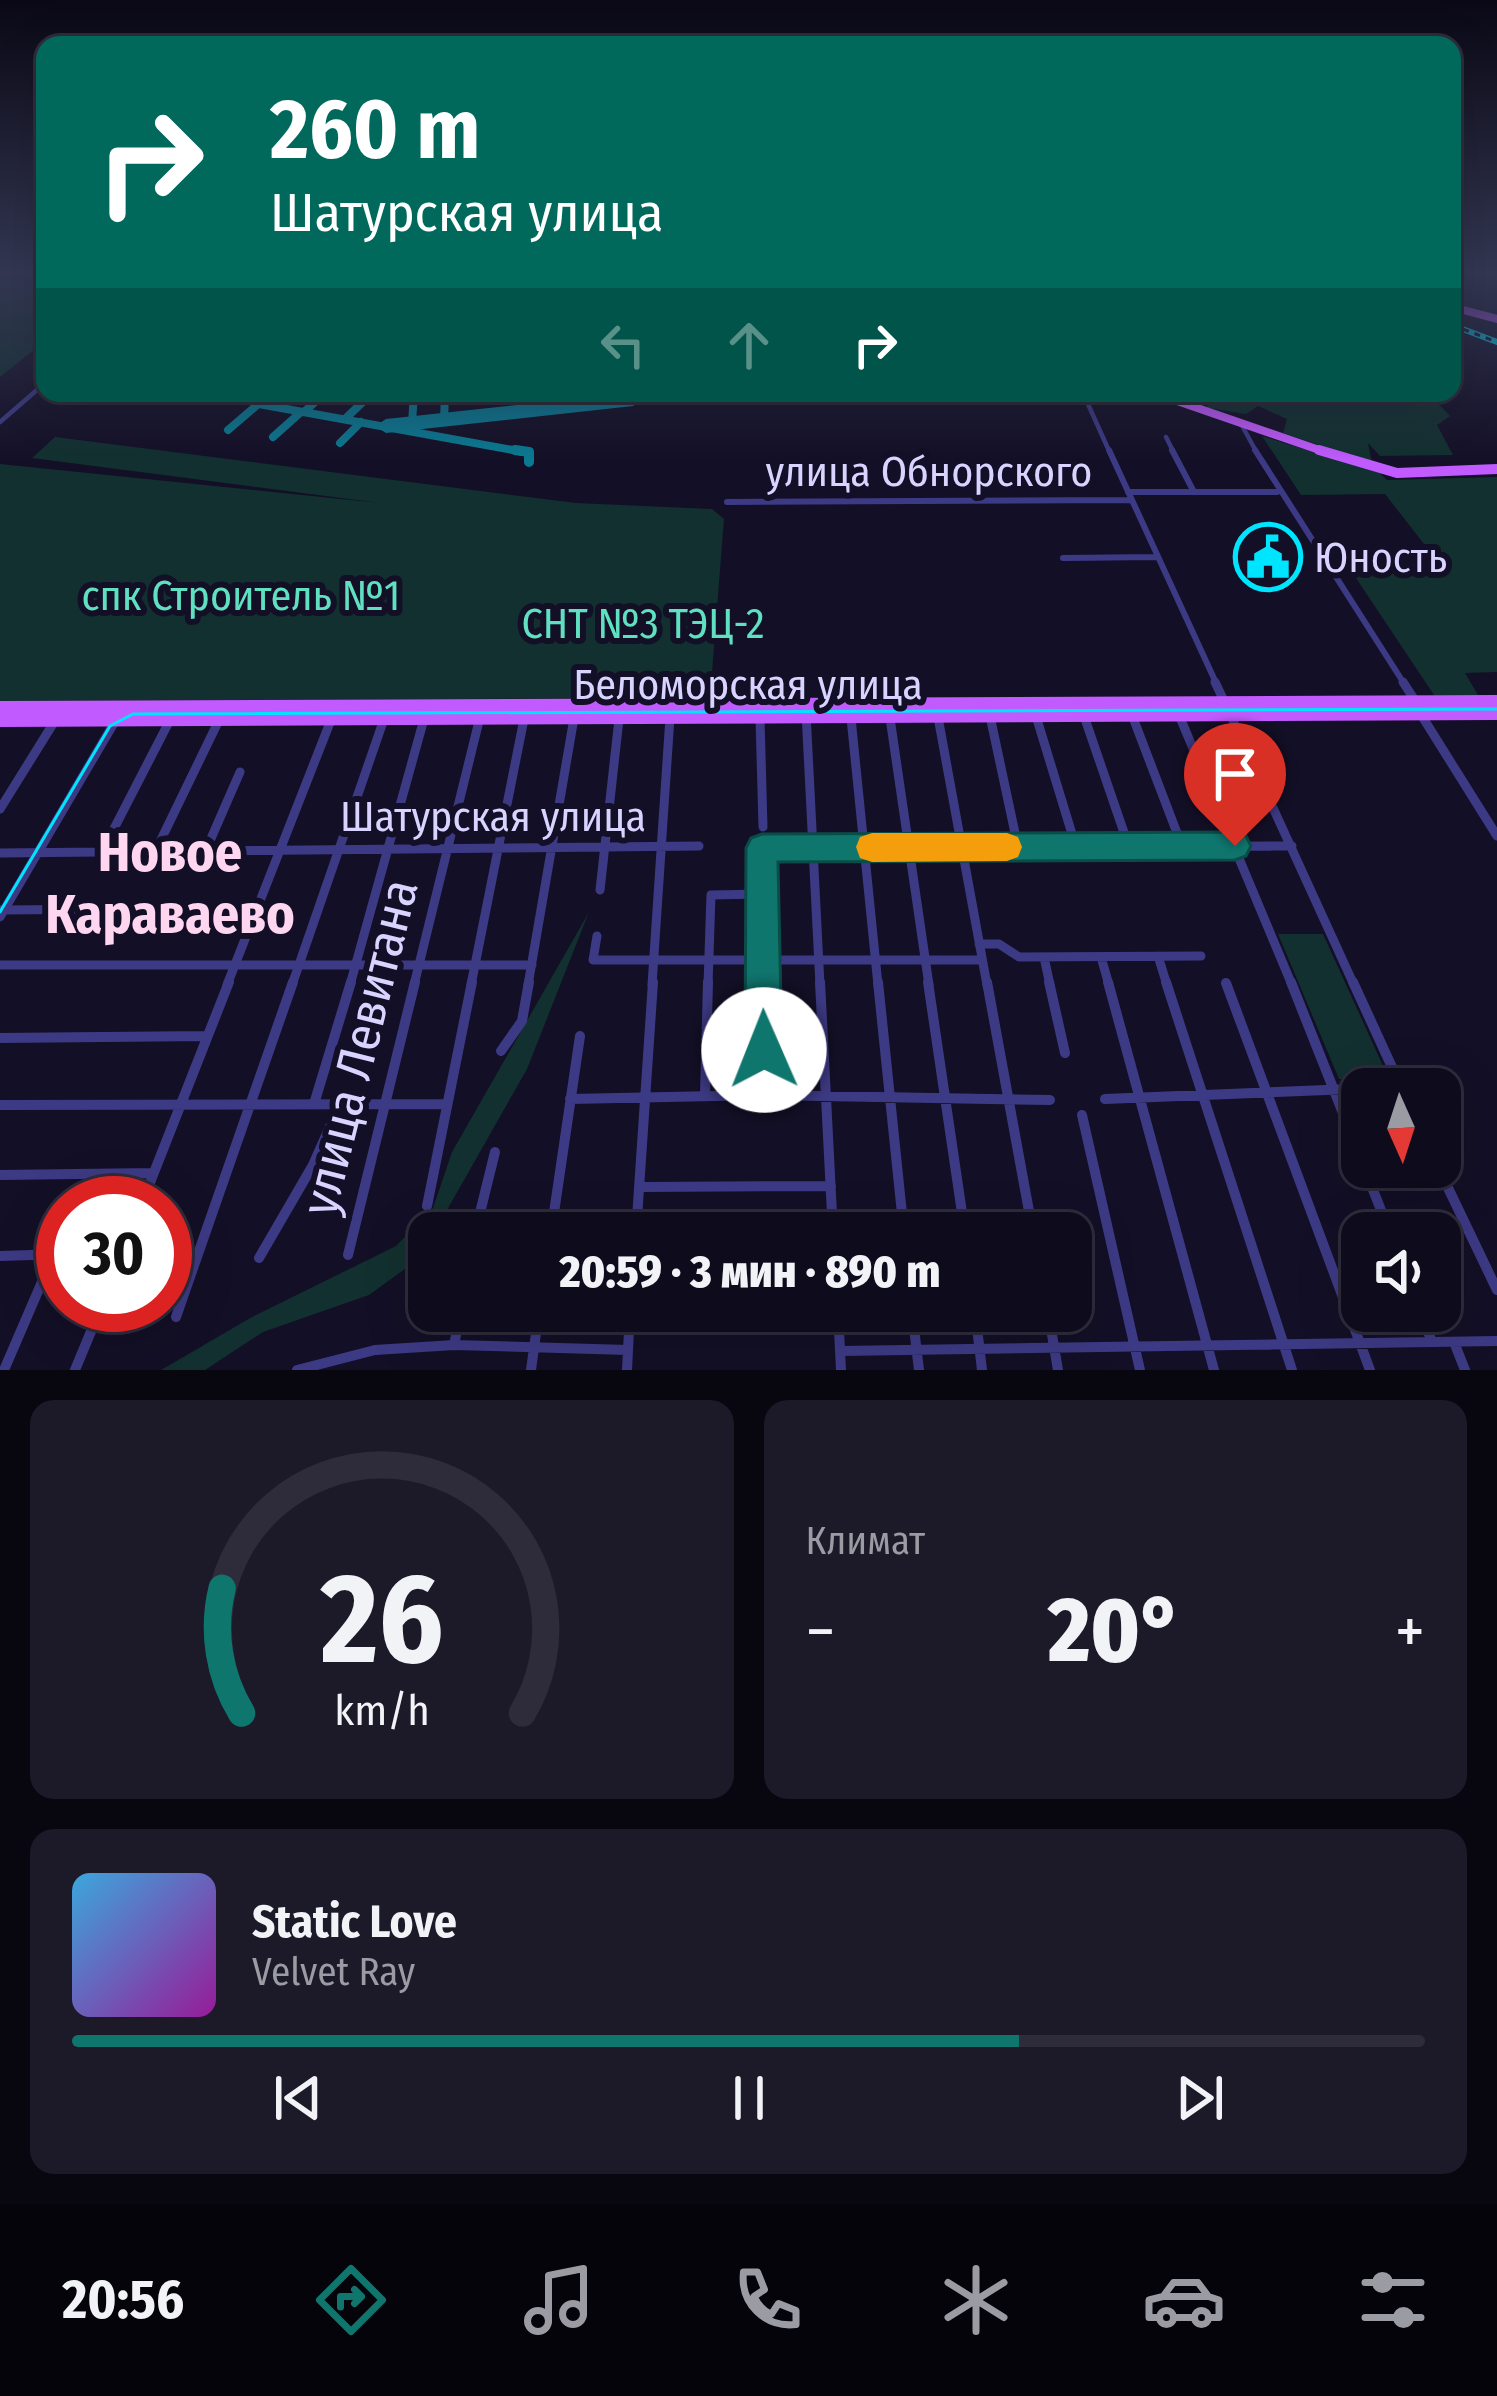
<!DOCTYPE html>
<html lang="ru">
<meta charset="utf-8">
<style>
:root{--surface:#0e0b1c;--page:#1c1929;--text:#f1f3f6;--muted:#9b9ba3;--line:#2e2b3b;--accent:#0f766e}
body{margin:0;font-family:"Fira Sans Condensed",sans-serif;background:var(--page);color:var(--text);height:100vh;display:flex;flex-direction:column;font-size:45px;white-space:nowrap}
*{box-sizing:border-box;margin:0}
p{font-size:39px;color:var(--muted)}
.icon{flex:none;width:66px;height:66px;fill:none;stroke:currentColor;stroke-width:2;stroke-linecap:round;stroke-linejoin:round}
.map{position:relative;height:1370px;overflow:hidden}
.details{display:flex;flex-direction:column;gap:30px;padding:30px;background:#08060f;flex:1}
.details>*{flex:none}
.hud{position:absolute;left:36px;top:36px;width:1425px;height:366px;border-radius:24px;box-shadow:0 12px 48px #0002,0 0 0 3px var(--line);background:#00695c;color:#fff;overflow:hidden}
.needle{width:78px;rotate:177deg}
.buttons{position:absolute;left:1341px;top:1068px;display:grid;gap:24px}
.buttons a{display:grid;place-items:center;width:120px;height:120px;border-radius:24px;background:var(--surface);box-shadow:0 12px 48px #0002,0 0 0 3px var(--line);font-size:60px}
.speed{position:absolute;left:36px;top:1176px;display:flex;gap:24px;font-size:60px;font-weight:700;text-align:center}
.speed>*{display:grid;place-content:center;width:156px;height:156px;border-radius:50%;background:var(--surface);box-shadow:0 12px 48px #0002,0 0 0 3px var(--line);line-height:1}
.speed .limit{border:18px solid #d22;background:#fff;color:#111}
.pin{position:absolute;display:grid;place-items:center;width:102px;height:102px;color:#fff;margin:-123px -51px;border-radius:50% 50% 50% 0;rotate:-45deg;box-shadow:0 0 12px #0007}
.pin .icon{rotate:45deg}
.me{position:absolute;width:132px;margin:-66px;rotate:359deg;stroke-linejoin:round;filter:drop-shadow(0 0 9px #0008)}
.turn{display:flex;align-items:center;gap:42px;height:252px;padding:0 36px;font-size:54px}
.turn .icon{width:156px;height:156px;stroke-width:2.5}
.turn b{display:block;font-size:84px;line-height:102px}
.lanes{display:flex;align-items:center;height:114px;padding:0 36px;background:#0003;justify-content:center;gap:60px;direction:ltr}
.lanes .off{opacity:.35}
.big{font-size:90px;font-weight:800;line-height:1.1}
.details .card{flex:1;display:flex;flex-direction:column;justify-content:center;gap:18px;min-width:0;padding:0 42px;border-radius:24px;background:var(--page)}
.details .dial{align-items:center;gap:0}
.dial svg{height:312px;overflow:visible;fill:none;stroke:var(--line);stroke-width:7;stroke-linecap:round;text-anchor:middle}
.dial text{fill:var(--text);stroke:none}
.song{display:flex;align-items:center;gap:36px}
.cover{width:144px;height:144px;border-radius:18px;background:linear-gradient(135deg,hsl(200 70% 55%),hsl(300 70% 35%))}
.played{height:12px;border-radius:6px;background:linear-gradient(90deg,var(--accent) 70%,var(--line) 70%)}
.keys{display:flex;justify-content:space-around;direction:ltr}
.heat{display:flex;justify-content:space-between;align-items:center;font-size:66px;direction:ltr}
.details .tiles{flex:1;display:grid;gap:30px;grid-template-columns:1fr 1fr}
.card:last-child{grid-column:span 2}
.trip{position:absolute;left:408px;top:1212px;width:684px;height:120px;border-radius:24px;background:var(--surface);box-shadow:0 12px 48px #0002,0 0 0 3px var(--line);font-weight:800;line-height:120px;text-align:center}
.tab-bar{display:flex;height:192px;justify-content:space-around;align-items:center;background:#06040b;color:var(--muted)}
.tab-bar .icon{width:84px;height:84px}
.tab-bar .current{color:var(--accent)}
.tab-bar b{font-size:54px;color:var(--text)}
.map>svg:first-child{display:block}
</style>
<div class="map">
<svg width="1497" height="1370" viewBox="0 0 1497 1370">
<rect width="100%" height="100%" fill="#130f26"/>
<path fill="#12302f" d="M31,271h14v70l-45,36v-98l19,2z
M1203,393h225l22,23 -13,9 16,30 -73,1 -12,-13 4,20 -89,-30 4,-14 -29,-13 -12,8 -38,-6z
M1262,436l118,37 7,7 110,-3v195l-32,1 13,22h-44l-84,-126 92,-2 -57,-73 -84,1z
M55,437l521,66 136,6 12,10 -14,179 -710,3v-237l380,39 -348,-45z
M589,912l-62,157 -93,164h-5l-9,25 -51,37 -106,37 -58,38h-44l91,-53 144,-71 37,-38 19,-56z
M1278,934h45l66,145h-50z"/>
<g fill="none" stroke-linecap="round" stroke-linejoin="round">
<path stroke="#0a7a92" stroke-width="8" d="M633,399l13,-6
M259,404l270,49
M304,412l21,-19
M345,419l25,-24
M444,420l1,-25
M412,423l2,-30
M228,430l43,-37
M273,437l28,-25
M340,443l21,-21"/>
<path stroke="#0a7a92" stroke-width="10" d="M515,450l14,2v10"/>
<path fill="#0a7a92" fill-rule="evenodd" d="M628,393l16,6 -11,7 -247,27 -11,-7 11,-7z"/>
<path stroke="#3d3a85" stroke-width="4.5" d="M1083,393l27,60
M0,422l45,-39
M1240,422l17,31
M1166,437l8,16"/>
<path stroke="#3d3a85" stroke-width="6" d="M1109,450l108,235
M1172,450l22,42
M1255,450l150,235
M1128,492h149
M727,502l405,-2
M1063,558l95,-1"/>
<path stroke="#3d3a85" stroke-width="9" d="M1215,682l10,21
M1403,682l11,17
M806,713l14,272
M1420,713l77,123
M1132,715l50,131
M1179,715l113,270
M990,716l28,131
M1036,716l40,131
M1084,716l45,131
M1231,716l123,269
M938,717l49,268
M760,718l3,109
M851,718l27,267
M890,718l39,267
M0,809l56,-90
M103,850l68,-132
M156,850l64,-132
M206,850l34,-78
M0,853l699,-7
M600,890l19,-171
M0,910l257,-2
M0,917l117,-199
M597,936l-4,24h388
M979,944h20l20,13 182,-1
M1158,956l9,29
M1044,957l6,28
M1101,957l8,28
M0,965h532
M227,985l104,-265
M292,985l92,-266
M350,985l74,-266
M414,985l66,-268
M471,985l53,-266
M528,985l46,-267
M652,985l18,-268
M708,985l3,-90 51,-1
M764,985l-2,-137 530,-2"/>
<path stroke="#3d3a85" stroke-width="10" d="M764,982l1,113
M820,982l13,251
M878,982l26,251
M928,982l37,251
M987,982l46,251
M1049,982l16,71
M1108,982l106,388
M1166,982l126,388
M1291,982l71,179
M1353,982l49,107
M1226,983l144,387
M0,1038l206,-2
M501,1051l21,-30 7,-39
M705,1096l3,-114
M570,1099l195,-4 285,5
M1105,1099l296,-12
M314,1104l37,-122
M0,1105l447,-1
M1082,1115l58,255
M1364,1167l26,66
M1438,1167l59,123
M0,1175l153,-2
M640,1187l191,-1
M142,1203l87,-221
M427,1206l45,-224
M475,1233l20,-81
M551,1233l29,-197
M636,1233l17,-251
M348,1255l67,-273
M0,1256l63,-2
M259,1258l54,-93 27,-61
M838,1311l3,59
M912,1311l7,59
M975,1311l7,59
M1048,1311l10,59
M1420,1311l12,31
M176,1317l117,-335
M1454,1342l11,28
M454,1345l7,-34
M840,1351l657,-10
M4,1370l50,-116
M75,1370l27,-65
M297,1370l78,-20 79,-5 174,5
M531,1370l8,-59
M627,1370l3,-59"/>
<path stroke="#c25bff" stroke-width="8" d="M1452,307l45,12
M1154,393l174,60"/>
<path stroke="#c25bff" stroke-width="10" d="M1319,450l78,23 100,-4"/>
<path stroke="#c25bff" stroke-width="14" d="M0,708l1497,-6
M0,720l1497,-7"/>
<path stroke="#00e5ff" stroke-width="3" d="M0,912l110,-186 23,-12 1364,-5"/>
<g stroke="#00e5ff" stroke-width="6">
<path id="rail" d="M1452,325l45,17"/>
</g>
<use href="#rail" stroke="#130f26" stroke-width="3" stroke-dasharray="6" stroke-linecap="butt"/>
</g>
<linearGradient id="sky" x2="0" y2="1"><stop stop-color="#0a0815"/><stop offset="0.59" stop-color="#333752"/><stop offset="1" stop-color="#333752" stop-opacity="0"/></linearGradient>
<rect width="1497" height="463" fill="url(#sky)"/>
<path fill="#0f766e" stroke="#0a4d48" stroke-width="3" d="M1235,832l11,4 5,10 -5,10 -11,4 -457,2 4,188 -5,13 -13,5 -13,-5 -6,-13 1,-202 5,-10 11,-4z"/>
<path fill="#f59e0b" d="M872,833h135l11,4 4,10 -4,10 -11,4 -135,1 -12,-4 -4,-11 4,-10z"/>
<defs>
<g id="civic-ring" transform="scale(3.45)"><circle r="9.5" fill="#130f26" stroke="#00e5ff" stroke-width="1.5"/><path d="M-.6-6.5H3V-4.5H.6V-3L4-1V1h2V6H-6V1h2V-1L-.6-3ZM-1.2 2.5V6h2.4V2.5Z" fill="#00e5ff"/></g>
</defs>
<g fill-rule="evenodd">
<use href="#civic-ring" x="1268" y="557"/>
</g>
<g text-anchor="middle" stroke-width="12" stroke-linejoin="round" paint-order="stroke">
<g font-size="42" fill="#d9d4ff" stroke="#130f26">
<text x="929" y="486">улица Обнорского</text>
<text x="748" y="699">Беломорская улица</text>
<text x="493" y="831">Шатурская улица</text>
</g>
<g font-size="42" fill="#d9d4ff" stroke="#130f26" text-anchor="start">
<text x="1314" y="572">Юность</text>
</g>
<g font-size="42" fill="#5fe0c0" stroke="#130f26">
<text x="241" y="610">спк Строитель №1</text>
<text x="643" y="638">СНТ №3 ТЭЦ-2</text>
</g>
<g font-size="51" fill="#d9d4ff" stroke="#130f26">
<text transform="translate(359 1047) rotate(-76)" y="18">улица Левитана</text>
</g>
<g font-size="54" font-weight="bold" fill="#ffd6f0" stroke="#130f26">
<text x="170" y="871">Новое<tspan x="170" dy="62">Караваево</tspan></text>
</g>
</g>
</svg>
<div class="buttons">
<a><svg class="needle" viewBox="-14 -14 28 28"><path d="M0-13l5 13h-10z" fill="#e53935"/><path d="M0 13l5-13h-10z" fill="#9b9ba3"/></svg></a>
<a><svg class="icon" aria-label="sound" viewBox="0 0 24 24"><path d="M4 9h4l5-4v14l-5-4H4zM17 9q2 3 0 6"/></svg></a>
</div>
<div class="speed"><div class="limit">30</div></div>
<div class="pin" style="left:1235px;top:846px;background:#d93025"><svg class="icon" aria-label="arrive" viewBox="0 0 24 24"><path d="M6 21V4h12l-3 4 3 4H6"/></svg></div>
<svg class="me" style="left:764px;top:1050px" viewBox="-20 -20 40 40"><circle r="19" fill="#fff"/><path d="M0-13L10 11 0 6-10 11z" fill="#0f766e"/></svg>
<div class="trip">20:59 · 3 мин · 890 m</div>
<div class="hud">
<div class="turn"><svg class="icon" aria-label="right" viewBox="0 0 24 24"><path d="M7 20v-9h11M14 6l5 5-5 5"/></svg><div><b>260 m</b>Шатурская улица</div></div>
<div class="lanes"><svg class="icon off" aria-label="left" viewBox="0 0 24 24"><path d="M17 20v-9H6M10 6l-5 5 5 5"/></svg><svg class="icon off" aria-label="ahead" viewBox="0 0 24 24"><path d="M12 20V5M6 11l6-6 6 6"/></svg><svg class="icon" aria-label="right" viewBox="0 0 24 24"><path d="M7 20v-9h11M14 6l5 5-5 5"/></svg></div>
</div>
</div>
<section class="details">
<div class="tiles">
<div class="card dial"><svg viewBox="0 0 100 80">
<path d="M14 69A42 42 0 1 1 86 69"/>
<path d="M14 69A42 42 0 0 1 9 37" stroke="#0f766e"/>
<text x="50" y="56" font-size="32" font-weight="700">26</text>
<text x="50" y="72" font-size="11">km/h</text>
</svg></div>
<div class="card"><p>Климат</p>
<div class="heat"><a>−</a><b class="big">20°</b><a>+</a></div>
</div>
<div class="card">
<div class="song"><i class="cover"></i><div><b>Static Love</b><p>Velvet Ray</p></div></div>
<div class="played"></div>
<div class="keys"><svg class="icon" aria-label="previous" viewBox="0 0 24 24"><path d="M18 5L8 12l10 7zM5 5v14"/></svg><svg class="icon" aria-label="pause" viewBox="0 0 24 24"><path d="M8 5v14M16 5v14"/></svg><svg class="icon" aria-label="next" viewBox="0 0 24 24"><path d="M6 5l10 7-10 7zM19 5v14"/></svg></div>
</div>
</div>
</section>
<nav class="tab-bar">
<b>20:56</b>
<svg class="icon current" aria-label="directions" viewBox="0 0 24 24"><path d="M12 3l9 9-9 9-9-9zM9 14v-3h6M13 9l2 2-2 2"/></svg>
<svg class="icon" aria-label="music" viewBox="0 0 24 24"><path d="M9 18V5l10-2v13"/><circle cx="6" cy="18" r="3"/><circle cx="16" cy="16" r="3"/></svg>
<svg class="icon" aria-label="phone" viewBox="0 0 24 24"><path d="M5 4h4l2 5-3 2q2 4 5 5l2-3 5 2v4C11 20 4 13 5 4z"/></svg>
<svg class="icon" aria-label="climate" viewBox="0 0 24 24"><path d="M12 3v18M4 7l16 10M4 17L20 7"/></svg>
<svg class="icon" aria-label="car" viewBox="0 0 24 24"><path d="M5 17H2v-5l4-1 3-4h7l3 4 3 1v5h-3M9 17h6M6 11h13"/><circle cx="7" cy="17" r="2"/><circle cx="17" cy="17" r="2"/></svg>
<svg class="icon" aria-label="filters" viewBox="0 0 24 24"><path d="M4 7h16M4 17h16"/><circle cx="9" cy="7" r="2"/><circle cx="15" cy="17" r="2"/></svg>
</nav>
